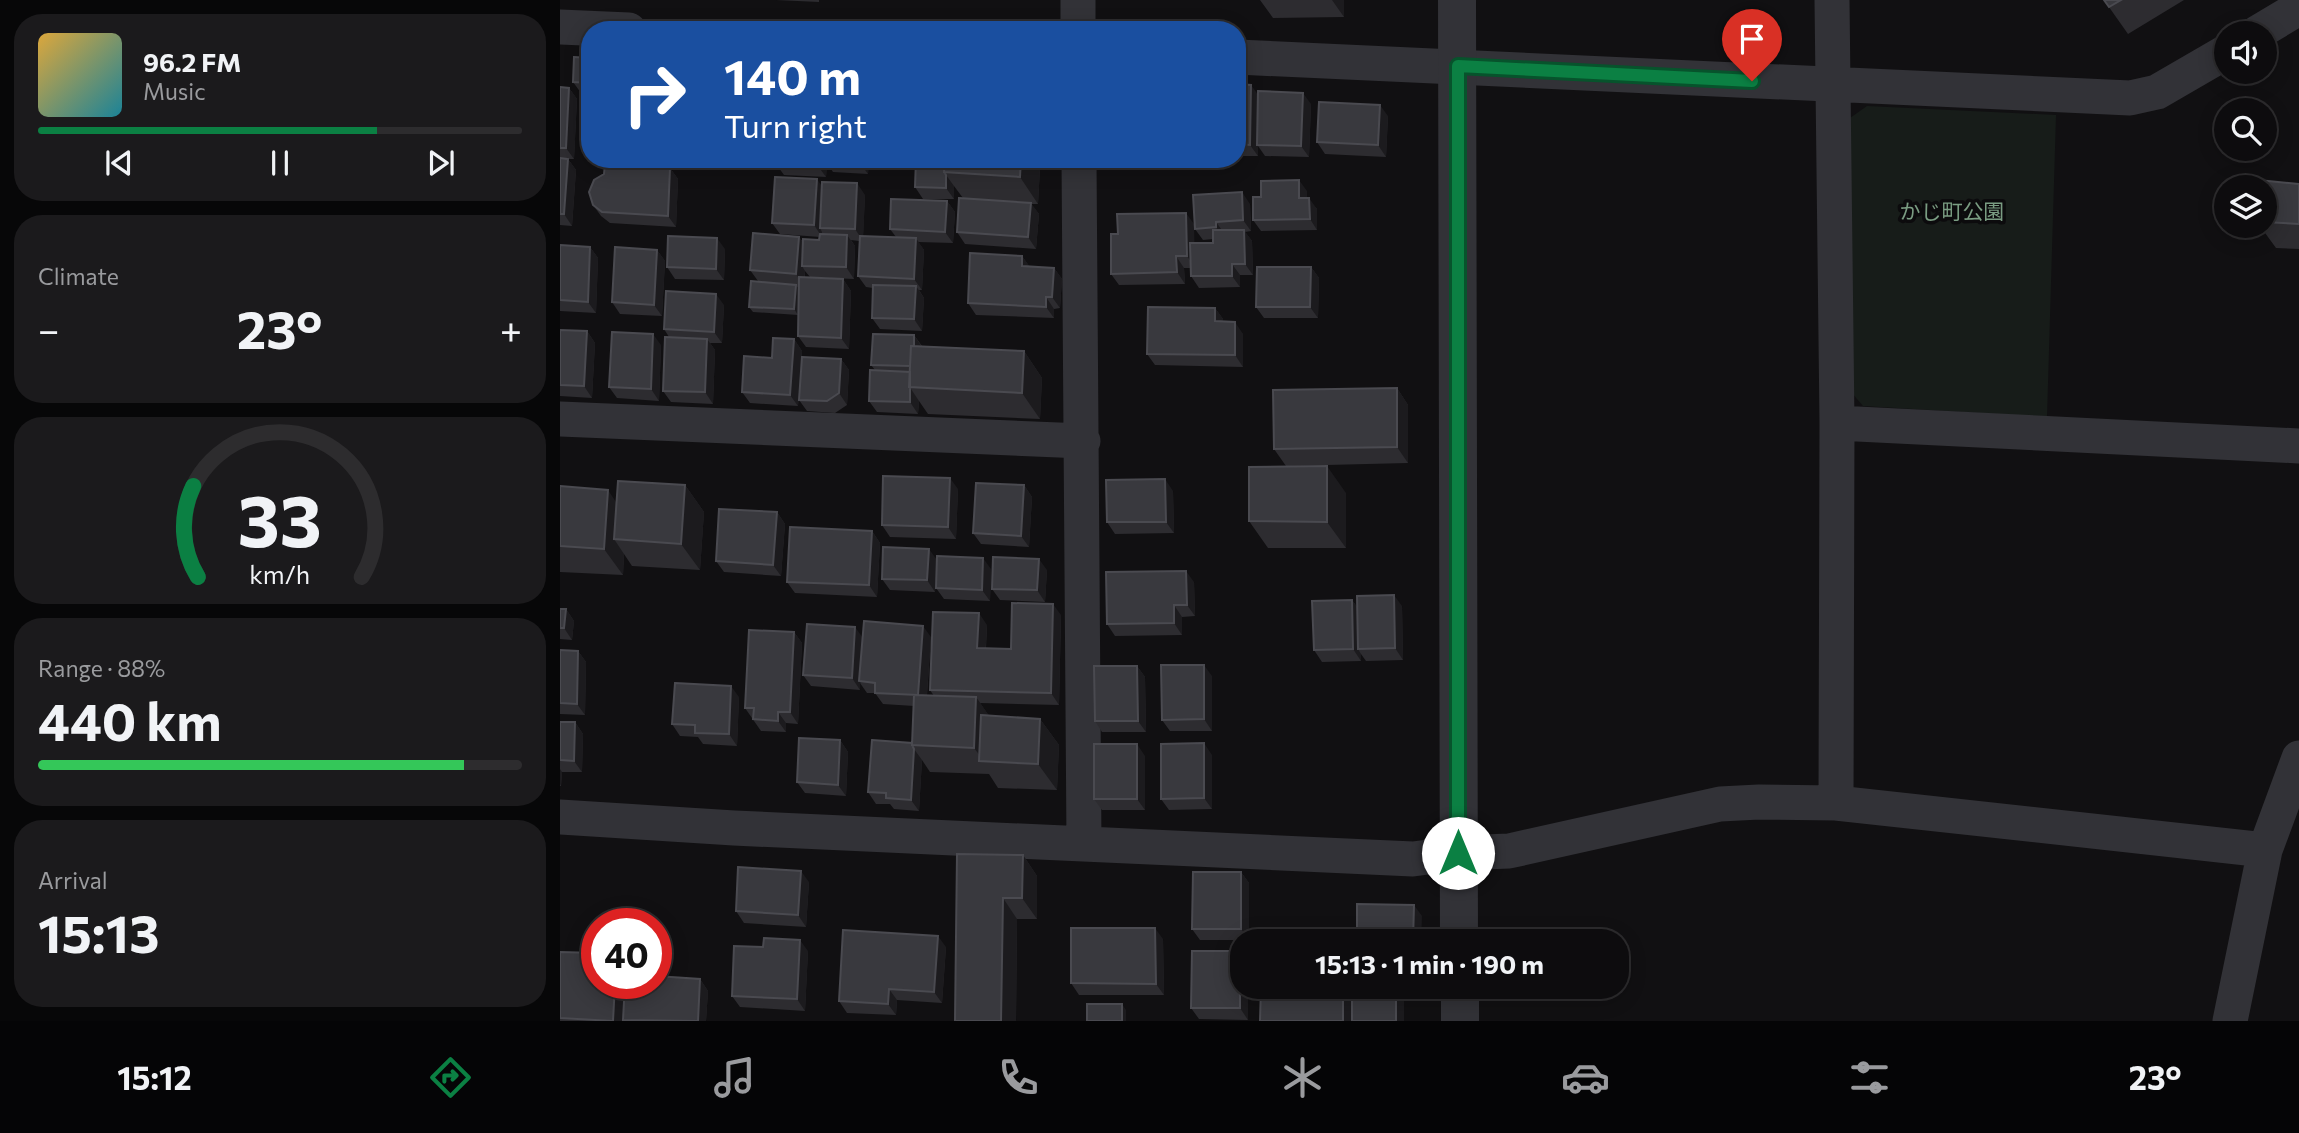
<!DOCTYPE html>
<meta charset="utf-8">
<style>
:root{--surface:#0d0c0e;--page:#1b1a1c;--text:#f1f3f6;--muted:#9a9b9e;--line:#2d2c2e;--accent:#0b8043}
body{margin:0;font-family:Commissioner,"Noto Sans JP",sans-serif;background:var(--page);color:var(--text);height:100vh;display:flex;flex-direction:column;font-size:26px;white-space:nowrap}
*{box-sizing:border-box;margin:0}
p{font-size:23px;color:var(--muted)}
.icon{flex:none;width:38px;height:38px;fill:none;stroke:currentColor;stroke-width:2;stroke-linecap:round;stroke-linejoin:round}
.map{position:relative;flex:1;overflow:hidden}
.sheet{display:flex;flex-direction:column;gap:14px;padding:14px;background:#070708;width:560px}
.sheet>*{flex:none}
.guide{position:absolute;left:21px;top:21px;width:665px;height:147px;border-radius:28px;box-shadow:0 4px 18px #0003,0 0 0 2px var(--line);background:#1a4fa0;color:#fff;overflow:hidden}
.fabs{position:absolute;left:1654px;top:21px;display:grid;gap:14px}
.fabs a{display:grid;place-items:center;width:63px;height:63px;border-radius:50%;background:var(--surface);box-shadow:0 4px 18px #0003,0 0 0 2px var(--line);font-size:35px}
.speed{position:absolute;left:21px;top:908px;display:flex;gap:14px;font-size:35px;font-weight:700;text-align:center}
.speed>*{display:grid;place-content:center;width:91px;height:91px;border-radius:50%;background:var(--surface);box-shadow:0 4px 18px #0003,0 0 0 2px var(--line);line-height:1}
.speed .limit{border:10px solid #d22;background:#fff;color:#111}
.pin{position:absolute;display:grid;place-items:center;width:60px;height:60px;color:#fff;margin:-72px -30px;border-radius:50% 50% 50% 0;rotate:-45deg;box-shadow:0 0 7px #0007}
.pin .icon{rotate:45deg}
.me{position:absolute;width:77px;margin:-38px;rotate:0deg;stroke-linejoin:round;filter:drop-shadow(0 0 5px #0008)}
.turn{display:flex;align-items:center;gap:24px;height:147px;padding:0 28px;font-size:32px}
.turn .icon{width:91px;height:91px;stroke-width:2.5}
.turn b{display:block;font-size:49px;line-height:60px}
.big{font-size:52px;font-weight:700;line-height:1.1}
.sheet .tile{flex:1;display:flex;flex-direction:column;justify-content:center;gap:10px;min-width:0;padding:0 24px;border-radius:28px;background:var(--page)}
.sheet .dial{align-items:center;gap:0}
.dial svg{height:182px;overflow:visible;fill:none;stroke:var(--line);stroke-width:7;stroke-linecap:round;text-anchor:middle}
.dial text{fill:var(--text);stroke:none}
.song{display:flex;align-items:center;gap:21px}
.cover{width:84px;height:84px;border-radius:10px;background:linear-gradient(135deg,hsl(40 70% 55%),hsl(190 70% 35%))}
.played{height:7px;border-radius:4px;background:linear-gradient(90deg,var(--accent) 70%,var(--line) 70%)}
.keys{display:flex;justify-content:space-around;direction:ltr}
.heat{display:flex;justify-content:space-between;align-items:center;font-size:38px;direction:ltr}
.charge{height:10px;border-radius:5px;background:linear-gradient(90deg,#34c759 88%,var(--line) 0)}
.trip{position:absolute;left:670px;top:929px;width:399px;height:70px;border-radius:28px;background:var(--surface);box-shadow:0 4px 18px #0003,0 0 0 2px var(--line);font-weight:700;line-height:70px;text-align:center}
.tab-bar{display:flex;height:112px;justify-content:space-around;align-items:center;background:#050506;color:var(--muted)}
.tab-bar .icon{width:49px;height:49px}
.tab-bar .active{color:var(--accent)}
.tab-bar b{font-size:32px;color:var(--text)}
main{display:flex;flex:1;min-height:0}
.map>svg:first-child{display:block}
</style>
<main>
<section class="sheet">
<div class="tile">
<div class="song"><i class="cover"></i><div><b>96.2 FM</b><p>Music</p></div></div>
<div class="played"></div>
<div class="keys"><svg class="icon" aria-label="previous" viewBox="0 0 24 24"><path d="M18 5L8 12l10 7zM5 5v14"/></svg><svg class="icon" aria-label="pause" viewBox="0 0 24 24"><path d="M8 5v14M16 5v14"/></svg><svg class="icon" aria-label="next" viewBox="0 0 24 24"><path d="M6 5l10 7-10 7zM19 5v14"/></svg></div>
</div>
<div class="tile"><p>Climate</p>
<div class="heat"><a>−</a><b class="big">23°</b><a>+</a></div>
</div>
<div class="tile dial"><svg viewBox="0 0 100 80">
<path d="M14 69A42 42 0 1 1 86 69"/>
<path d="M14 69A42 42 0 0 1 12 29" stroke="#0b8043"/>
<text x="50" y="56" font-size="32" font-weight="700">33</text>
<text x="50" y="72" font-size="11">km/h</text>
</svg></div>
<div class="tile"><p>Range · 88%</p><b class="big">440 km</b><div class="charge"></div></div>
<div class="tile"><p>Arrival</p><b class="big">15:13</b></div>
</section>
<div class="map">
<svg width="1739" height="1021" viewBox="0 0 1739 1021">
<rect width="100%" height="100%" fill="#111012"/>
<path fill="#171c19" d="M1307,106l189,9 -9,302 -184,-11 -12,-14 -1,-274z"/>
<g fill="none" stroke-linecap="round" stroke-linejoin="round">
<path stroke="#323237" stroke-width="35" d="M518,0v30
M1272,0l5,423 -1,380
M0,27l69,3
M1697,33l42,-25
M677,57l893,41 27,-6 69,-40
M519,159l5,685
M0,419l523,22
M1277,423l462,23
M0,817l174,11 679,31 45,-6 51,-2 211,-47 39,-2 77,1 429,47
M1670,1021l35,-171 34,-92"/>
<path stroke="#323237" stroke-width="38" d="M897,0l2,942
M900,987v34"/>
</g>
<path fill="#2d2c30" d="M216,0h43v2z
M700,0h84v17l-71,1z
M1544,0h80l-56,34z
M30,58v36l-9,-1 -8,-11z
M677,84l21,11 53,9 -2,53 -44,-1 -7,-10v10h-21z
M0,87l9,1 8,11 -3,60h-6l8,11 -4,56 -12,-1z
M828,116l-2,41 -61,-3 -8,-12z
M55,159h38l5,8 12,1 8,11 -2,48 -66,-4 -9,-7 -8,-11 11,-31z
M216,159h93l-1,15 -35,-2 -6,-9 -1,14 -42,-2 -8,-11z
M356,159l124,9 -2,36h-7l8,10 -3,35 -71,-5 -8,-12 6,-34 -9,-12v13h-31l-8,-12z
M1739,184v65l-23,-1 -16,-22h4v-39z
M262,186l43,9 -2,41 33,1 -6,-8 57,-28 8,11 -2,31 -35,-1 6,8 -2,40h-3l5,8 -2,33 -42,-2 -8,-11 1,-30 -7,-1 -8,-11 1,-35 -8,-1 4,6 -1,33 -44,-2 -5,-6v6l38,2 8,12 -2,58 -43,-2 -8,-11v-21l-45,-3 -4,-5 9,-26 -8,-11 49,-33 4,5 16,-2 1,-3 -40,-3 -8,-11z
M747,191v7l10,11v21l-56,1 -8,-11z
M690,204l1,27 -6,1 7,9 1,34h-13v12l-41,1 -8,-12 -1,-8h-6l1,16 -66,1 -8,-11 7,-40 76,-10v19h19v-4l-10,1 -8,-11z
M0,245l30,2 8,11 -2,55 -36,-2z
M165,249l-1,31 -49,-1 -8,-12z
M97,250l8,11 -3,55 -42,-2 -8,-12z
M462,256l7,10 25,2 8,11 -2,29 -6,1v9l-78,-3 -8,-12z
M751,267l8,11 -1,40h-54l-8,-11z
M164,305l-2,38h-12l5,7 -2,54 -42,-2 -8,-11 6,-54 -5,-8z
M655,308l8,11v3l20,12v33l-88,-2 -8,-11z
M0,330l27,1 8,12 -3,55 -32,-2z
M354,335l8,11 102,5 18,27 -2,41 -112,-5 -9,-13 -1,13 -41,-2 -8,-11 6,-31 -4,-5z
M234,339l8,12 -4,55 -48,-3 -8,-11 30,-34z
M101,345l-2,56 -42,-3 -8,-11z
M281,359l8,11 -2,35 -12,8 -28,-2 -8,-11z
M837,388l11,17v58l-122,3 -12,-17z
M125,485l19,27 -4,58 -68,-4 -8,-12 -1,21 -63,-3v-86l56,16z
M464,485l8,12 -3,50 -48,-3 -8,-11z
M398,489l-2,50 -66,-2 -8,-12z
M613,491l1,42 -59,1 -8,-12z
M786,493v55h-78l-19,-27z
M217,512l8,12 -4,52 -57,-4 -8,-11z
M312,531l8,12 -3,54 -82,-4 -8,-11z
M377,560l-2,32 -45,-2 -8,-11z
M431,569l-1,32 -46,-2 -8,-11z
M487,570l-2,32 -45,-2 -8,-11z
M634,582l1,34 -13,1v18l-67,1 -8,-12z
M792,600l5,7 45,-1 1,54 -37,1 -5,-7v7l-39,1 -8,-12z
M0,609h6l8,12 -2,19 -12,-1z
M501,615l-2,90 -79,-2 9,13 51,3 19,26 -2,45 -59,-2 -9,-14 -59,-2 -8,-12 -3,51 -25,-2 -4,-5h-14l-8,-12 44,-49 2,-37 -31,-2 -8,-11h-8l-7,-10v7l-49,-4 -8,-11 59,-38h69l-4,58 7,1 -4,-6 57,-65 -1,23 25,1z
M234,632l8,11 -4,81 -12,-1v9l-25,-1 -16,-23z
M0,650l18,1 8,11 -1,53 -25,-1z
M577,666l8,11 1,55h-44l-7,-11z
M652,676v55h-42l-8,-11z
M179,697l-2,49 -34,-2 -5,-7 -18,-1 -8,-12z
M0,722h15l8,12 -1,38h-20l-1,14h-1z
M280,740l8,12 -2,44 -41,-3 -8,-11z
M652,755v54l-43,1 -8,-11z
M585,756v54h-43l-8,-11z
M397,854l66,1 14,21v43h-20l-1,102h-61z
M681,872l8,11v57h-49l-8,-11z
M249,882l-3,45 -62,-4 -8,-12z
M603,939l1,56h-85l-8,-12z
M386,947l-4,56 -45,-3 -1,15 -49,-2 -8,-12z
M248,951l-3,60 -65,-4 -8,-11z
M680,951l8,69 -49,-1 -8,-11z
M0,952l96,32v-11l2,4 42,2 8,12 -2,30h-146z"/>
<path fill="#1c1b1e" d="M772,0h12v17z
M691,85l8,11 -2,49 1,1v10l-8,-11z
M9,88l8,11 -3,60 -8,-11z
M743,93l8,11 -2,53 -8,-11z
M820,105l8,11 -2,41 -8,-12z
M8,159l8,11 -4,56 -8,-12z
M91,159h2l6,10 -9,-3z
M258,159h9l-2,1 2,3 -1,14 -8,-11z
M300,159h9l-1,15 -8,-11z
M461,159h14l5,9 -2,36 -18,-27z
M110,168l8,11 -2,48 -8,-11z
M386,175l8,11v13l-8,-11z
M257,179l8,12 -5,37 2,4v5l-8,-12z
M739,180l8,11v18l-8,-11z
M297,183l8,12 -2,46 -8,-12z
M682,192l8,12 1,27 -8,-11z
M749,198l8,11v21l-7,-11z
M387,201l8,11 -2,31 -8,-11z
M471,203l8,11 -3,35 -8,-12z
M626,213l8,11 1,44 -8,-12z
M656,222l8,11v6l-8,-12z
M684,230l8,11 1,34 -8,-11z
M287,235l8,11 -1,33 -8,-12z
M239,237l8,11 -5,18 3,5 -1,15 -8,-12z
M157,238l8,11 -1,31 -8,-11z
M356,238l8,12 -2,40 -8,-11z
M30,247l8,11 -2,55 -8,-11z
M97,250l8,11 -3,55 -8,-11z
M462,256l8,11 -8,-1z
M616,256l8,12 1,16 -8,-12z
M672,264l8,11v12l-8,-11z
M751,267l8,11 -1,40 -8,-11z
M494,268l8,11 -2,29 -8,-11z
M283,279l8,12 -2,58 -8,-11z
M236,285l4,5 -2,25 -4,-6z
M356,286l8,12 -2,33 -8,-12z
M156,294l8,11 -2,38 -8,-11z
M486,297l8,12v9l-8,-11z
M655,308l8,11v14l-8,-12z
M675,322l8,12v33l-8,-12z
M27,331l8,12 -3,55 -8,-12z
M93,334l8,11 -2,56 -8,-12z
M354,335l8,12 -9,19z
M147,339l8,11 -2,54 -8,-12z
M234,339l8,12 -4,55 -8,-11z
M464,351l18,27 -2,41 -18,-26z
M281,359l8,11 -2,35 -8,-12z
M837,388l11,17v58l-11,-16z
M351,389l8,12 -1,13 -8,-12z
M767,466l19,27v55l-19,-26z
M390,478l8,11 -2,50 -8,-12z
M605,479l8,12 1,42 -8,-11z
M125,485l19,27 -4,58 -19,-26z
M464,485l8,12 -3,50 -8,-11z
M48,490l18,27 -12,22 10,15 -1,21 -19,-26z
M217,512l8,12 -4,52 -8,-11z
M312,531l8,12 -3,54 -8,-12z
M369,549l8,11 -2,32 -8,-12z
M423,558l8,11 -1,32 -8,-11z
M479,559l8,11 -2,32 -8,-12z
M626,571l8,11 1,34 -8,-11z
M834,595l8,11 1,54 -8,-12z
M792,600l8,11 -2,38 3,5v7l-8,-12z
M493,604l8,11 -2,90 -8,-12z
M614,605l8,12v18l-8,-12z
M6,609l8,12 -2,19 -8,-12z
M419,613l8,12 -2,34 -8,-11z
M363,626l8,11 -5,70 -8,-11z
M295,627l8,11 -3,52 -8,-12z
M234,632l8,11 -4,81 -8,-12z
M18,651l8,11 -1,53 -8,-11z
M644,665l8,11v55l-8,-12z
M577,666l8,11 1,55 -8,-11z
M171,686l8,11 -2,49 -8,-12z
M416,697l19,27 -11,37 -10,-13z
M218,712l8,11v9l-8,-11z
M480,719l19,26 -2,45 -19,-26z
M15,722l8,12 -1,38 -8,-11z
M280,740l8,12 -2,44 -8,-11z
M644,743l8,12v54l-8,-11z
M577,744l8,12v54l-8,-11z
M354,749l8,11 -3,51 -8,-11z
M0,769l2,3 -1,14 -1,-2z
M463,855l14,21v43l-15,-21z
M241,871l8,11 -3,45 -8,-12z
M681,872l8,11v57l-8,-11z
M443,898l14,21 -1,102h-15z
M854,905l8,11 -1,26h-8z
M595,928l8,11 1,56 -8,-11z
M378,936l8,11 -4,56 -8,-11z
M240,940l8,11 -3,60 -8,-12z
M680,951l2,3v33h6v33l-8,-12z
M140,979l8,12 -2,30h-8z
M55,984h12l-4,37h-10z
M783,987h8v34h-8z
M836,987h8v34h-8z
M329,989l8,11 -1,15 -8,-11z
M562,1004l4,6v11h-4z"/>
<path fill="#39393e" stroke="#4a4a50" stroke-width="2" d="M1544,0h17l-12,7z
M14,57l16,1v25l-17,-1z
M677,84l14,1 -1,60 -13,-1z
M0,87l9,1 -3,60h-6z
M698,91l45,2 -2,53 -44,-1z
M759,102l61,3 -2,40 -61,-3z
M0,158l8,1 -4,55h-4z
M55,159h36l-1,7 20,2 -2,48 -66,-4 -9,-7 -4,-13 5,-12 10,-6 1,-10h6z
M216,159h42v7l-42,-2z
M265,159h35v4l-35,-3z
M356,159h29l-1,13 2,3v13l-31,-1z
M385,159h76l-1,18 -76,-5z
M215,177l42,2 -3,46 -42,-2z
M739,180v18h10l1,21 -57,1v-23h8v-16z
M1698,180l41,4v40l-35,-2v-35h-6z
M262,182l35,1 -2,46 -35,-1z
M682,192l1,28 -27,2v5l-21,2 -2,-34z
M399,198l72,5 -3,34 -71,-5z
M331,199l56,2 -2,31 -55,-3z
M626,213l1,43h-11l1,16 -66,2v-40h7l-1,-20z
M653,230h31l1,34h-13v12h-41l-1,-33h23z
M193,233l46,4 -3,37 -46,-4z
M260,234l27,1 -1,32 -44,-1 1,-27 16,1z
M108,236l49,2 -1,31 -49,-2z
M300,236l56,2 -2,41 -56,-3z
M0,245l30,2 -2,55 -28,-2z
M55,247l42,3 -3,55 -42,-3z
M410,253l52,3v10l32,2 -2,29h-6v10l-78,-4z
M697,267h54l-1,40h-54z
M239,277l44,2 -2,59 -43,-2z
M191,281l45,4 -2,24 -45,-2z
M313,285l43,1 -2,33 -42,-1z
M106,291l50,3 -2,38 -50,-3z
M588,307l67,1v13l20,1v33l-88,-1z
M0,330l27,1 -3,55 -24,-1z
M52,332l41,2 -2,55 -42,-2z
M313,334l41,1v11h-3l-1,20 -39,-1z
M105,337l42,2 -2,53 -42,-1z
M213,338l21,1 -4,56 -48,-3 2,-36 28,2z
M351,346l113,5 -2,42 -113,-6z
M242,357l39,2 -2,34 -12,8 -28,-1z
M310,370l40,2v30l-41,-1z
M837,388v59l-123,2 -1,-59z
M767,466v56l-78,-1v-54z
M323,476l67,2 -2,49 -66,-2z
M605,479l1,43h-59l-1,-42z
M58,481l67,4 -4,59 -67,-5z
M416,483l48,2 -3,51 -48,-3z
M0,486l48,4 -4,59 -44,-3z
M159,509l58,3 -4,53 -57,-4z
M230,527l82,4 -3,54 -82,-3z
M323,547l46,2 -2,31 -45,-1z
M377,556l46,2 -1,32 -46,-2z
M433,557l46,2 -2,31 -45,-1z
M626,571l1,34h-13v18l-67,1 -1,-52z
M834,595l1,53 -37,1 -1,-53z
M792,600l1,49 -39,1 -2,-49z
M452,603l41,1 -2,89 -121,-3 3,-78 46,1 -2,35 34,1z
M0,609h6l-2,19h-4z
M304,621l59,5 -5,69 -43,-2v-10l-16,-2z
M247,624l48,3 -3,51 -49,-3z
M189,630l45,2 -4,80h-12v9l-25,-2 1,-11h-9z
M0,650l18,1 -1,53 -17,-1z
M601,665h43v54l-42,1z
M534,666h43l1,55h-43z
M115,683l56,3 -2,48 -34,-1v-8l-23,-1z
M354,695l62,2 -2,51 -62,-3z
M421,715l59,4 -2,45 -59,-3z
M0,722h15l-1,39 -14,-1z
M239,738l41,2 -2,45 -41,-3z
M312,740l40,3v2l2,4 -3,51 -25,-2v-5l-18,-1z
M644,743v55l-43,1v-55z
M534,744h43v55h-43z
M397,854l66,1 -1,43h-19l-2,123h-46z
M178,867l63,4 -3,44 -62,-4z
M633,872h48v57h-49z
M797,904l57,1 -1,37h-56z
M511,928h84l1,56 -85,-1z
M283,930l95,6 -4,56 -45,-3 -1,15 -49,-3z
M204,938l36,2 -3,59 -65,-3 2,-50 29,1z
M632,951h48v57h-49z
M0,952l37,1v31h18l-2,37 -53,-3z
M96,976l44,3 -2,42 -75,-1 2,-36h31z
M701,987h82v34h-83z
M792,987h44v34h-44z
M527,1004h35v17h-35z"/>
<g fill="none" stroke-linecap="round" stroke-linejoin="round">
<g stroke="#07532c" stroke-width="18">
<path id="route" d="M898,853v-787l294,15"/>
</g>
<use href="#route" stroke="#0b8043" stroke-width="12"/>
</g>
<g text-anchor="middle" stroke-width="7" stroke-linejoin="round" paint-order="stroke">
<g font-size="21" fill="#7a9c82" stroke="#0c0b0d">
<text x="1392" y="219">かじ町公園</text>
</g>
</g>
</svg>
<div class="fabs">
<a><svg class="icon" aria-label="sound" viewBox="0 0 24 24"><path d="M4 9h4l5-4v14l-5-4H4zM17 9q2 3 0 6"/></svg></a>
<a><svg class="icon" aria-label="search" viewBox="0 0 24 24"><circle cx="10" cy="10" r="6"/><path d="M15 15l6 6"/></svg></a>
<a><svg class="icon" aria-label="layers" viewBox="0 0 24 24"><path d="M12 4l9 5-9 5-9-5zM3 14l9 5 9-5"/></svg></a>
</div>
<div class="speed"><div class="limit">40</div></div>
<div class="pin" style="left:1192px;top:81px;background:#d93025"><svg class="icon" aria-label="arrive" viewBox="0 0 24 24"><path d="M6 21V4h12l-3 4 3 4H6"/></svg></div>
<svg class="me" style="left:898px;top:853px" viewBox="-20 -20 40 40"><circle r="19" fill="#fff"/><path d="M0-13L10 11 0 6-10 11z" fill="#0b8043"/></svg>
<div class="trip">15:13 · 1 min · 190 m</div>
<div class="guide">
<div class="turn"><svg class="icon" aria-label="right" viewBox="0 0 24 24"><path d="M7 20v-9h11M14 6l5 5-5 5"/></svg><div><b>140 m</b>Turn right</div></div>
</div>
</div>
</main>
<nav class="tab-bar">
<b>15:12</b>
<svg class="icon active" aria-label="directions" viewBox="0 0 24 24"><path d="M12 3l9 9-9 9-9-9zM9 14v-3h6M13 9l2 2-2 2"/></svg>
<svg class="icon" aria-label="music" viewBox="0 0 24 24"><path d="M9 18V5l10-2v13"/><circle cx="6" cy="18" r="3"/><circle cx="16" cy="16" r="3"/></svg>
<svg class="icon" aria-label="phone" viewBox="0 0 24 24"><path d="M5 4h4l2 5-3 2q2 4 5 5l2-3 5 2v4C11 20 4 13 5 4z"/></svg>
<svg class="icon" aria-label="climate" viewBox="0 0 24 24"><path d="M12 3v18M4 7l16 10M4 17L20 7"/></svg>
<svg class="icon" aria-label="car" viewBox="0 0 24 24"><path d="M5 17H2v-5l4-1 3-4h7l3 4 3 1v5h-3M9 17h6M6 11h13"/><circle cx="7" cy="17" r="2"/><circle cx="17" cy="17" r="2"/></svg>
<svg class="icon" aria-label="filters" viewBox="0 0 24 24"><path d="M4 7h16M4 17h16"/><circle cx="9" cy="7" r="2"/><circle cx="15" cy="17" r="2"/></svg>
<b>23°</b>
</nav>
